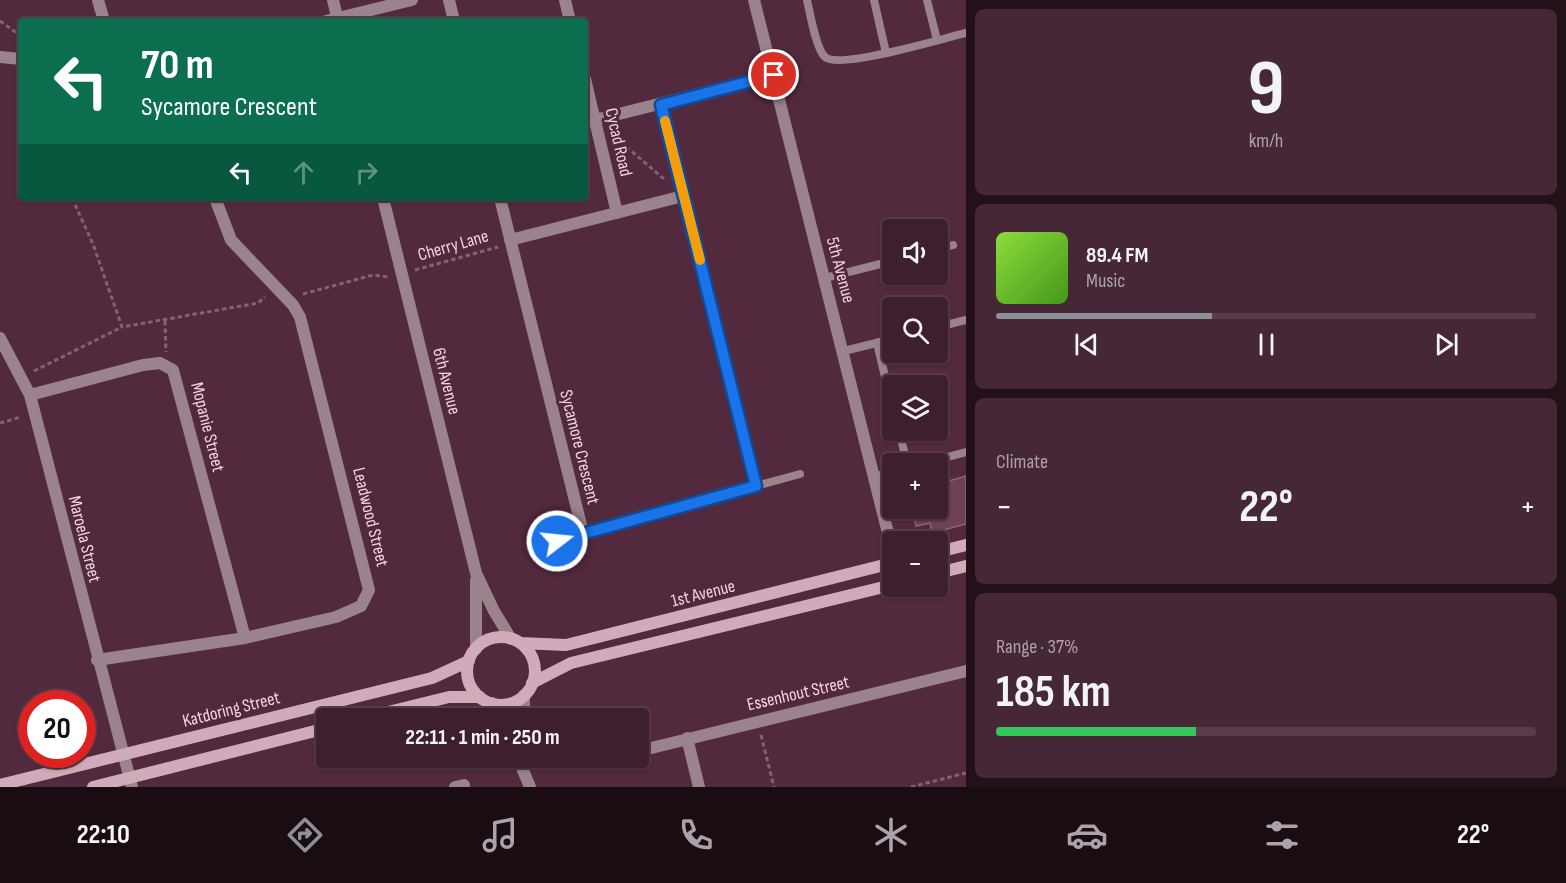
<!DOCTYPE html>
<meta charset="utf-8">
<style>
:root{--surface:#3e1f2e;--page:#452736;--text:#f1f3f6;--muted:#ada2aa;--line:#573d4a;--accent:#8c9099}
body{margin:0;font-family:"Sofia Sans Condensed",sans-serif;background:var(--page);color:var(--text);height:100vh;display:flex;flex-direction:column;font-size:22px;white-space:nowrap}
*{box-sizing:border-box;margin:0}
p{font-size:20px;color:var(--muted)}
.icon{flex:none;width:33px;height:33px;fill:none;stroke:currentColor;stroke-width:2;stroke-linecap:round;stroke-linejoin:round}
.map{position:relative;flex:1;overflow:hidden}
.drawer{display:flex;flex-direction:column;gap:9px;padding:9px;background:#221119;width:600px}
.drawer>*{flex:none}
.top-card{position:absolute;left:18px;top:18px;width:570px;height:183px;border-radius:6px;box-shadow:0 2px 4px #0004,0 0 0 2px var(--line);background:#0b6e4f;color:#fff;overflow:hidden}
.fabs{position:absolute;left:882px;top:219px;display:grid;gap:12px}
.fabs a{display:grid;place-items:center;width:66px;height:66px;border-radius:6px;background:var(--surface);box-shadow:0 2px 4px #0004,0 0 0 2px var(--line);font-size:30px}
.speed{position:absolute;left:18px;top:690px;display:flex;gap:12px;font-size:30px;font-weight:700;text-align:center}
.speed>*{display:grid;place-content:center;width:78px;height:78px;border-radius:50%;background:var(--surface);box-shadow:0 2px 4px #0004,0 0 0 2px var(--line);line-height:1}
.speed .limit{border:9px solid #d22;background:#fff;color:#111}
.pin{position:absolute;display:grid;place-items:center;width:51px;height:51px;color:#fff;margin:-26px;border:3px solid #fff;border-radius:50%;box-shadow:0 2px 6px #0007}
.me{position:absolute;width:66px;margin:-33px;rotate:74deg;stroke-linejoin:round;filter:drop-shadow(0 0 4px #0008)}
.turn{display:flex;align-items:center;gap:21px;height:126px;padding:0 24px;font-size:27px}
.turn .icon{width:78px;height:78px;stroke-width:2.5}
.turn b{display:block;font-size:42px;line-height:51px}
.lanes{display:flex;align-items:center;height:57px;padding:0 24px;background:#0003;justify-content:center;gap:30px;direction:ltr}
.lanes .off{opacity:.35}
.big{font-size:45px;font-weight:700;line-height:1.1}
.drawer .card{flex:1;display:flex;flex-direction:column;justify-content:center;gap:9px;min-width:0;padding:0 21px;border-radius:9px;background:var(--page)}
.drawer .dial{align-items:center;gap:0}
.dial b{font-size:78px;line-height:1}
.song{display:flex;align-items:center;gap:18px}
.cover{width:72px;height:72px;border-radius:9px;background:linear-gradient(135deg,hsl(90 70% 55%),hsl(100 70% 35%))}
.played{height:6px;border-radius:3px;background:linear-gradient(90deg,var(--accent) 40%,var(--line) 40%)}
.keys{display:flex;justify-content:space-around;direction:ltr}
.heat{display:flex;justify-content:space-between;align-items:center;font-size:33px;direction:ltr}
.charge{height:9px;border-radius:4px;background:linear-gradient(90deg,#34c759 37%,var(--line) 0)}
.trip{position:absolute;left:316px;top:708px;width:333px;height:60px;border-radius:6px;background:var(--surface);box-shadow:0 2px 4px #0004,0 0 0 2px var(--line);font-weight:700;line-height:60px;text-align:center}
.dock{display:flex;height:96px;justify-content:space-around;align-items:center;background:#190c12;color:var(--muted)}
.dock .icon{width:42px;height:42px}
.dock .selected{color:var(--accent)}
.dock b{font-size:27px;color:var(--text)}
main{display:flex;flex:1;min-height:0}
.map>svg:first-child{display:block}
</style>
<main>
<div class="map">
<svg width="966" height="787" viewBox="0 0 966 787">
<rect width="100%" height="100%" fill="#53293d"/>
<path fill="#6f4157" stroke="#926278" stroke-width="1.5" d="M966,476v48l-34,9 -2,-10 -14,3 -4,-18h26v-24z"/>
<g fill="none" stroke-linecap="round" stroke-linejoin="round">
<path stroke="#876173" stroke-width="3" stroke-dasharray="4.5 3" stroke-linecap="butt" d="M0,21l21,15
M615,137l49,42
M72,198l21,46 29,83 136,-24 7,-6
M415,270l83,-23
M303,294l70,-19 15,2
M165,321l1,31
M34,371l88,-44
M0,423l21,-6
M761,735l13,52
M911,787l55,-14"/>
<path stroke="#9a838c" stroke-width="8" d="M807,0c3,13 9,49 18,57 15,13 119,-19 141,-24
M874,0l12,53
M927,0l10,40
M938,249l15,-4
M825,278l67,-17
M938,327l28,-7
M877,343l15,63
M844,351l48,-12
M899,430l8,34
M921,464l45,-12
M874,477l18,-6
M756,486l44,-12
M557,541l26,-8"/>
<path stroke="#9a838c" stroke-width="12" d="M98,0l6,21
M333,0l5,21
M449,0l5,21
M565,0l5,21
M754,0l138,549
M326,21l86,-21
M0,57l21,2
M585,79l32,134
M595,120l179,-45
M383,198l93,375 18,38 17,28
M500,198l83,335 173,-47 -95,-381
M510,240l173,-44
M0,338l30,57 102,392
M30,395l113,-30 17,-2 13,7 72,268
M476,649v-69
M97,660l148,-22 91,-21 25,-11 8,-16 -69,-273 -7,-12 -62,-65 -16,-42
M492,703l8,15
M524,718v-23
M687,738l12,49
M639,751l327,-80
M518,758l12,29
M455,787l9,-2"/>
<path stroke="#d0acbb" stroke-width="12" d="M938,552l28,-7
M938,573l28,-7
M467 671a34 34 0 1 1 68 0a34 34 0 1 1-68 0Z
M520,643l46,2 326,-82
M532,683l39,-20 321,-78
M364,718l85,-21h31
M0,785l432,-107 37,-17
M93,787l234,-59"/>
</g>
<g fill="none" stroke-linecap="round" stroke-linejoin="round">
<g stroke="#114b97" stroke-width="15">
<path id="route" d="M557,541l199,-55 -95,-381 113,-30"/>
</g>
<use href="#route" stroke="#1a73e8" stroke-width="10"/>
<path stroke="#f59e0b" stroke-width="10" d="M665,121l35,139"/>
</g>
<g text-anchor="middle" stroke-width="6" stroke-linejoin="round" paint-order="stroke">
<g font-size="18" fill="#f2d6e2" stroke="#53293d">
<text transform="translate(619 142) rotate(77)" y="6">Cycad Road</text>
<text transform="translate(453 245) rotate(-16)" y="6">Cherry Lane</text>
<text transform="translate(841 270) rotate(75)" y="6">5th Avenue</text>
<text transform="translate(447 381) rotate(76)" y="6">6th Avenue</text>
<text transform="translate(208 427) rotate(76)" y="6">Mopanie Street</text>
<text transform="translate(580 447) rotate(76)" y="6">Sycamore Crescent</text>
<text transform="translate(371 517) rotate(76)" y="6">Leadwood Street</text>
<text transform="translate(85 539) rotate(76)" y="6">Maroela Street</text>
<text transform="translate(703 593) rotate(-14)" y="6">1st Avenue</text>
<text transform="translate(798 693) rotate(-13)" y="6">Essenhout Street</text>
<text transform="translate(231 709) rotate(-14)" y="6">Katdoring Street</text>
</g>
</g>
</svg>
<div class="fabs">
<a><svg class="icon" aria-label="sound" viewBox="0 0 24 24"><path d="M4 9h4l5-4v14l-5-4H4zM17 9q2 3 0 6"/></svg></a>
<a><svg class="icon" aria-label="search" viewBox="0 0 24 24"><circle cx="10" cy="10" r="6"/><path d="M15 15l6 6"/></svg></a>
<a><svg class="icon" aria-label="layers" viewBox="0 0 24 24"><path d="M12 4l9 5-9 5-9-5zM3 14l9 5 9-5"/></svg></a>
<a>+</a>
<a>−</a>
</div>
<div class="speed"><div class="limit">20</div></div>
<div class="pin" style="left:774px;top:75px;background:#d93025"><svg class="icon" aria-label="arrive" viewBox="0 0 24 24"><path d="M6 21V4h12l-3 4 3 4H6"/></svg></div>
<svg class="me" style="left:557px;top:541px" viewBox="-20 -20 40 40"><circle r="17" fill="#1a73e8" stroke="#fff" stroke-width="3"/><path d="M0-11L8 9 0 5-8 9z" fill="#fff"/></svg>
<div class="trip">22:11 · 1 min · 250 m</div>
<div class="top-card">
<div class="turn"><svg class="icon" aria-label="left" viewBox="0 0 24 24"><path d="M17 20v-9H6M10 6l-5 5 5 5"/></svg><div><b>70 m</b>Sycamore Crescent</div></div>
<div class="lanes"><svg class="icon" aria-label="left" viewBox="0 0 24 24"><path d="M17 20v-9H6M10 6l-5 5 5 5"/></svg><svg class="icon off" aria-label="ahead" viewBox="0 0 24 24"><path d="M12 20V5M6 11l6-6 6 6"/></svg><svg class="icon off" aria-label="right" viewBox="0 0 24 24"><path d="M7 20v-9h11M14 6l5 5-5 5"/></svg></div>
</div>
</div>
<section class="drawer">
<div class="card dial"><b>9</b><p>km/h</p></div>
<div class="card">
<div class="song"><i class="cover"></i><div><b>89.4 FM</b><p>Music</p></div></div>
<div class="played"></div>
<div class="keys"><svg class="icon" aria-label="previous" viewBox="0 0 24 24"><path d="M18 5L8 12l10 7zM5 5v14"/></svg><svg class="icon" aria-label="pause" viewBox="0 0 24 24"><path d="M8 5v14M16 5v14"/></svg><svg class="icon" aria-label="next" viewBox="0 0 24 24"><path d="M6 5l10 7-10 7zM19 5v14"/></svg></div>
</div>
<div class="card"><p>Climate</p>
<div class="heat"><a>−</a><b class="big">22°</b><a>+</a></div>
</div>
<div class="card"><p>Range · 37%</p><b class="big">185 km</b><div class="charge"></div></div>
</section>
</main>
<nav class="dock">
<b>22:10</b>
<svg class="icon selected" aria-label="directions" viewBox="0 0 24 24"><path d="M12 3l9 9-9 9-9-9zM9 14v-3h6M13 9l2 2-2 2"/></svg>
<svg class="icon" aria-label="music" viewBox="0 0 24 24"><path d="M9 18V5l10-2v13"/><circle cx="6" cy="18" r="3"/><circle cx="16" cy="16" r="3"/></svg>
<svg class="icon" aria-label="phone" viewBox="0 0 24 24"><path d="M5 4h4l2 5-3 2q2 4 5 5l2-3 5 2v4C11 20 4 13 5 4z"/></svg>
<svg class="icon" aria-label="climate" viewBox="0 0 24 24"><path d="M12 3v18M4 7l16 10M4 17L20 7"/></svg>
<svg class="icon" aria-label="car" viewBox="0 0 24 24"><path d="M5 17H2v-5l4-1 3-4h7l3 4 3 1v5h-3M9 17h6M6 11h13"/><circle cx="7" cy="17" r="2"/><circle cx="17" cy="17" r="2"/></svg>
<svg class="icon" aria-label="filters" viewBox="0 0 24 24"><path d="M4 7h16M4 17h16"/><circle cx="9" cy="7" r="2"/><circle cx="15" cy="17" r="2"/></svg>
<b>22°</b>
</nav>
